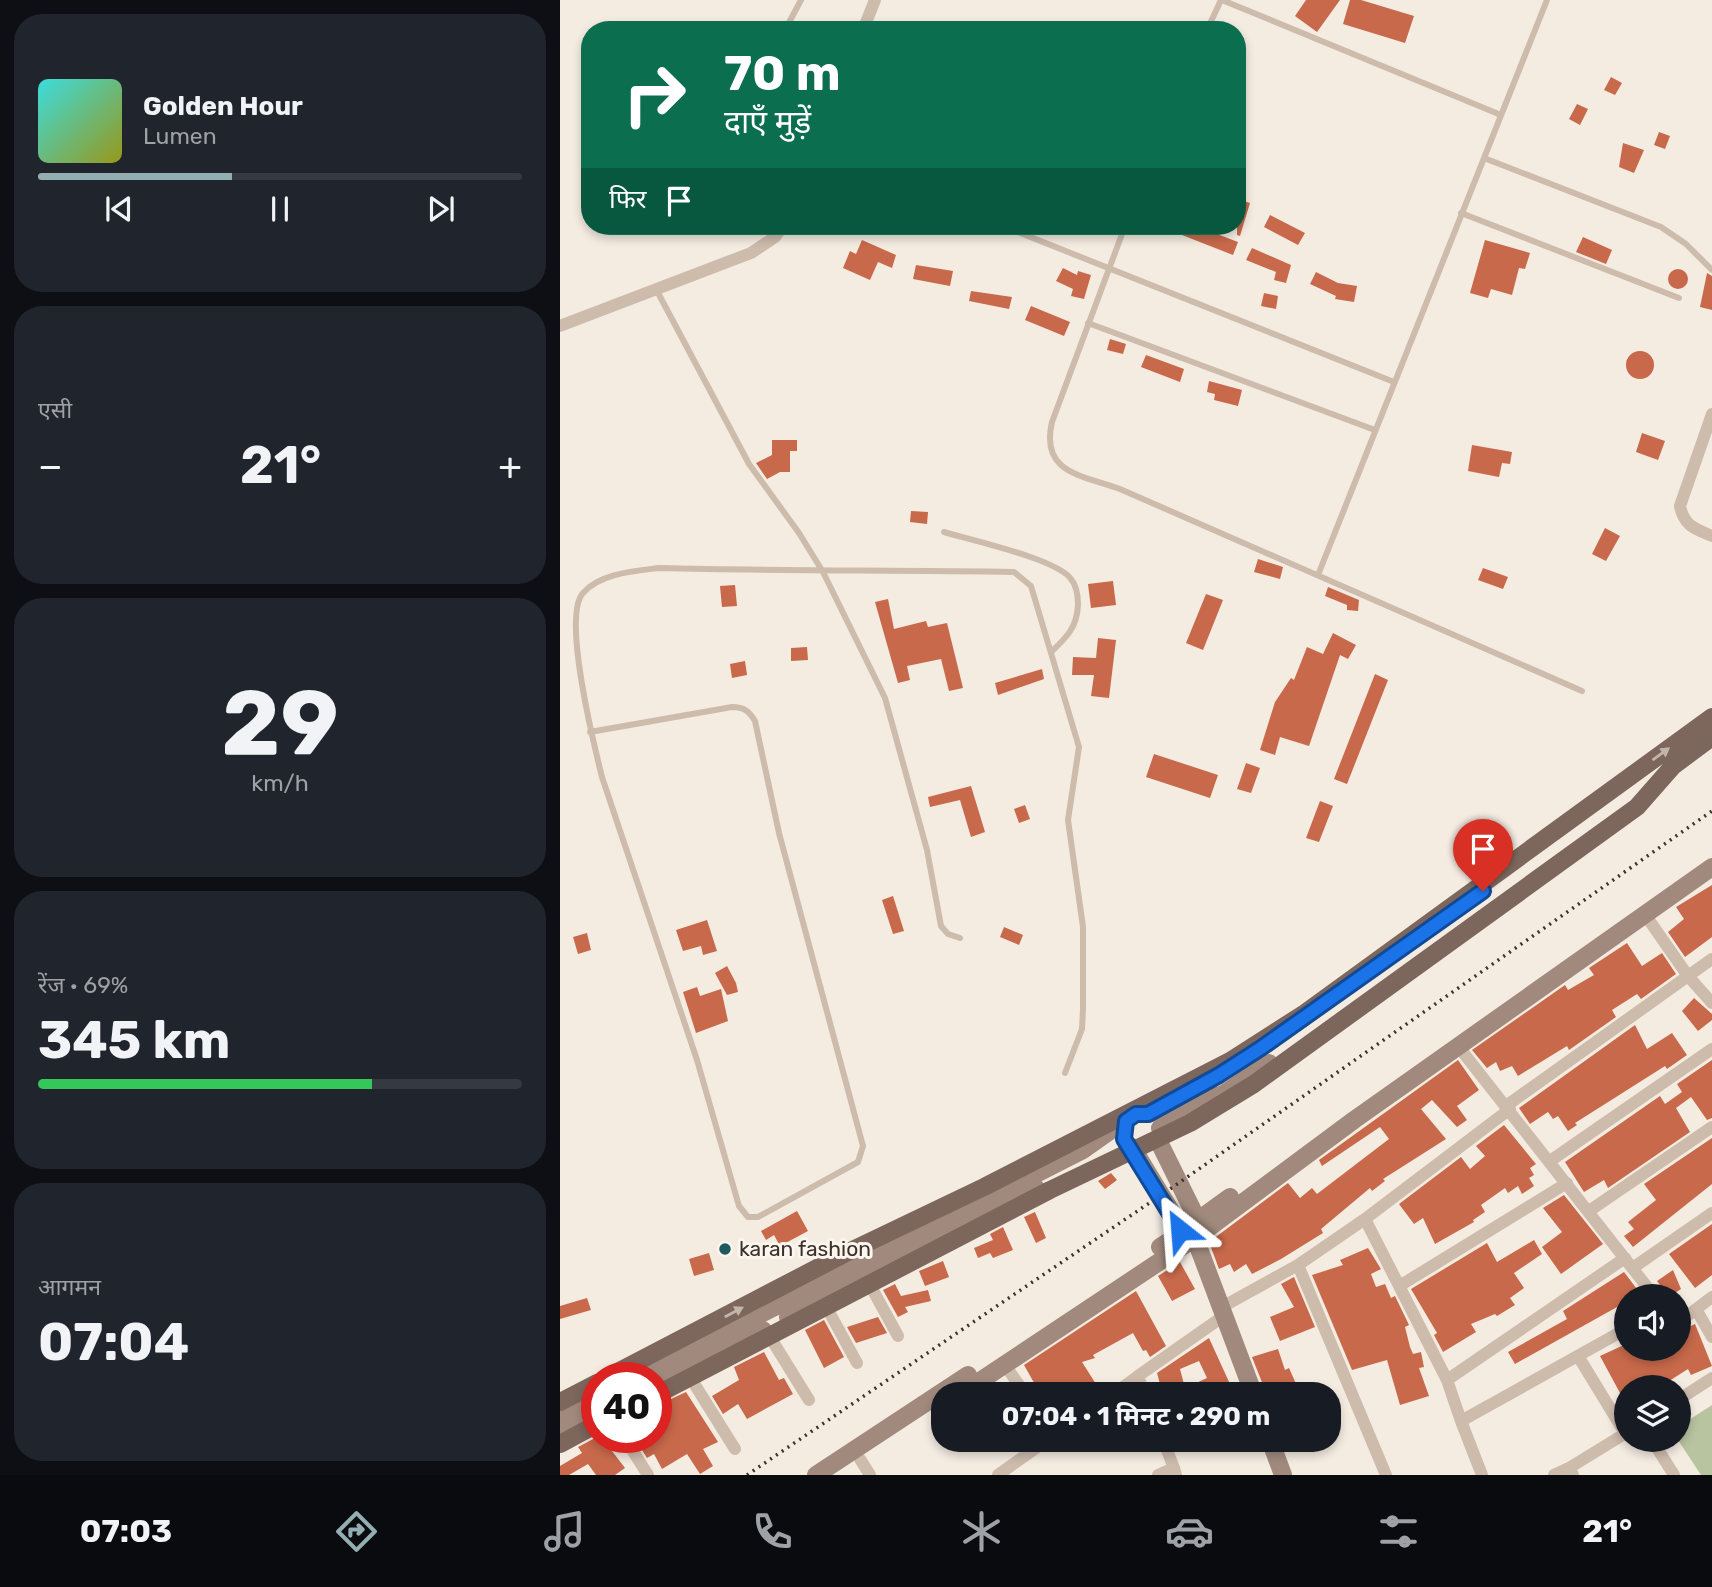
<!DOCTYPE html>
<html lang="hi">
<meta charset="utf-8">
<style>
:root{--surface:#171b24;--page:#20242c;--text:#f1f3f6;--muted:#9ea1a6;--line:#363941;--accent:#92aeb2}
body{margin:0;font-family:Rubik,"Noto Sans Devanagari",sans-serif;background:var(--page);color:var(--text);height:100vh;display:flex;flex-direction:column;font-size:26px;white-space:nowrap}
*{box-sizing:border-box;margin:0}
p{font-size:23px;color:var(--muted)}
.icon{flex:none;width:38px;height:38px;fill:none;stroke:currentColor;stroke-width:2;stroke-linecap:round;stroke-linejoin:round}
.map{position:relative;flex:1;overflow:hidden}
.side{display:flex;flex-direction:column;gap:14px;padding:14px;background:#0d0f14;width:560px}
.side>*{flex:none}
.top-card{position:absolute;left:21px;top:21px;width:665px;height:214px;border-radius:28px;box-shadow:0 4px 10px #0003;background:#0b6e4f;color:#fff;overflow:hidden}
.tools{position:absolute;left:1054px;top:1284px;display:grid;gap:14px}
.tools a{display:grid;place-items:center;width:77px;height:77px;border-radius:50%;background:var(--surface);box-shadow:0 4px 10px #0003;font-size:35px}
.speed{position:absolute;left:21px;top:1362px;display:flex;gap:14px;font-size:35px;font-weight:700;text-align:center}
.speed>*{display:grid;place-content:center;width:91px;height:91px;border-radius:50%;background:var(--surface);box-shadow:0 4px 10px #0003;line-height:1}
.speed .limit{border:10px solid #d22;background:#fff;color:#111}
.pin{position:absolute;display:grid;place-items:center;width:60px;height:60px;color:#fff;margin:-72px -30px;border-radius:50% 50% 50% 0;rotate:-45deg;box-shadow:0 0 7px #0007}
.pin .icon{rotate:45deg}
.me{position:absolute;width:77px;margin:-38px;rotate:332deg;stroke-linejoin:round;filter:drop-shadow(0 0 5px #0008)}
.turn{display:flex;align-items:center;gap:24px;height:147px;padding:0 28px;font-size:32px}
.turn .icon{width:91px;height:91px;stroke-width:2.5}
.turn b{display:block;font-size:49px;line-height:60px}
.then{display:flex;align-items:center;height:66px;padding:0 28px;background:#0003;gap:14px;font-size:26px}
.big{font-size:52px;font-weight:700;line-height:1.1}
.side .card{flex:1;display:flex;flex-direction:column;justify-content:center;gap:10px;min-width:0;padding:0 24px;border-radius:28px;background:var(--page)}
.side .dial{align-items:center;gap:0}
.dial b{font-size:91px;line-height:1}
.song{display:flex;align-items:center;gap:21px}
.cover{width:84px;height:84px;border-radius:10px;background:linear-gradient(135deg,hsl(180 70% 55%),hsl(60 70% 35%))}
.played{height:7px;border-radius:4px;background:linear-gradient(90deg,var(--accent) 40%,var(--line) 40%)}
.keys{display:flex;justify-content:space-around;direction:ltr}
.heat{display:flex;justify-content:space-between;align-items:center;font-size:38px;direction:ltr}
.charge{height:10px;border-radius:5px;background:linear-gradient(90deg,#34c759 69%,var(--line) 0)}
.trip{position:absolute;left:371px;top:1382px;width:410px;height:70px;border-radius:28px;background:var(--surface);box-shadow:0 4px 10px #0003;font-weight:700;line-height:70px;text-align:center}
.tab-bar{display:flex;height:112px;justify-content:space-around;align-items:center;background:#090b0e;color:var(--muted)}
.tab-bar .icon{width:49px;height:49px}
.tab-bar .active{color:var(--accent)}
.tab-bar b{font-size:32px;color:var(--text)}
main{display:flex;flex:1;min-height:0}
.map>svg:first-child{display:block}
</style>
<main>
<section class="side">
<div class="card">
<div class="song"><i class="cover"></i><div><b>Golden Hour</b><p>Lumen</p></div></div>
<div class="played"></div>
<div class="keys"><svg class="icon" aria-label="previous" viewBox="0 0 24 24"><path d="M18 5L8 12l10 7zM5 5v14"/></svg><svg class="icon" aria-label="pause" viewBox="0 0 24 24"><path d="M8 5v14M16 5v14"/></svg><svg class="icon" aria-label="next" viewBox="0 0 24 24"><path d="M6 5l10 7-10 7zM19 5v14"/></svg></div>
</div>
<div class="card"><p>एसी</p>
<div class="heat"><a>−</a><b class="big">21°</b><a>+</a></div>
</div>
<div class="card dial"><b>29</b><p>km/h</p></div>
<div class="card"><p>रेंज · 69%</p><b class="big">345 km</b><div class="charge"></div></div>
<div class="card"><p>आगमन</p><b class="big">07:04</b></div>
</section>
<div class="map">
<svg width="1152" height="1475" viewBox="0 0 1152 1475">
<rect width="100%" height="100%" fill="#f4ebe1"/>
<path fill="#b8c4a0" d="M1152,1405v70h-11l-23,-35v-13z"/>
<path fill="#c8694b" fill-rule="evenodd" d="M746,0h34l-23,32 -22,-16z
M790,0h11l53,16 -9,27 -62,-19z
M1051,77l11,6 -7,12 -11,-5z
M1017,104l11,5 -8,16 -11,-6z
M1099,132l11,4 -5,13 -11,-4z
M1063,143l21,7 -10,23 -15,-6z
M677,199l13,4 -10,33 -3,-1z
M710,215l35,18 -7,12 -34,-18z
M599,226h37l42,16 -5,13z
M1023,237l29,13 -6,14 -30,-12z
M302,240l34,15 -4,13 -14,-6 -8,18 -27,-12 7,-17 6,3z
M925,240l45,13 -5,16 -6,-1 -7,27 -21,-6 -3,9 -18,-5z
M692,248l39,17 -5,18 -12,-3 2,-8 -30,-12z
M356,265l37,6 -3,15 -37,-7z
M503,268l14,7 1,-4 13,4 -7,24 -13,-3 2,-7 -17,-8z
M1108 279a10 10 0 1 1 20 0a10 10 0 1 1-20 0Z
M756,272l22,11 19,3 -3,16 -19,-3 1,-3 -26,-12z
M1147,273l5,3v34l-12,-3z
M411,291l41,6 -3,12 -40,-8z
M704,293l14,3 -2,13 -15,-3z
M471,306l39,16 -6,14 -39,-16z
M550,339l16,5 -3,10 -16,-4z
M1066 365a14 14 0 1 1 28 0a14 14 0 1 1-28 0Z
M586,355l38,14 -4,13 -39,-15z
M649,381l33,9 -4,16 -24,-6 1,-6 -8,-2z
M1082,433l23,8 -7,19 -22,-8z
M212,440h25v11h-7v21h-10l-13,7 -11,-16 16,-8z
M912,445l40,7 -2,12 -8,-1 -3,14 -31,-6z
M351,511l17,1 -1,12 -17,-2z
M1045,528l15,8 -14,25 -14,-7z
M698,559l25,8 -3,12 -26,-7z
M923,568l25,9 -5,12 -25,-9z
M553,581l3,24 -25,3 -3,-24z
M175,585l2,21 -15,1 -2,-21z
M768,587l31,13 -1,11 -11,-1v-5l-22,-9z
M646,594l17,6 -20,50 -17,-7z
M328,599l6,30 32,-8 2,6 19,-4 16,65 -14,3 -8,-32 -34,7 3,14 -12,3 -23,-81z
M773,633l23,12 -8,14 -8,-4 -31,91 -29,-9 -5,18 -15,-5 15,-48 16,-24 3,2 13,-33 16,7z
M538,638l18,2 -7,58 -18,-2 3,-21h-22l1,-18 23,1z
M247,647l1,13 -17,1v-13z
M185,661l2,14 -15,3 -2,-14z
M482,669l2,10 -46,16 -3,-12z
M815,674l13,6 -41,104 -13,-5z
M594,754l64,21 -8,23 -64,-21z
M686,763l14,5 -9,25 -14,-4z
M411,786l14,46 -14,5 -11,-37 -30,7 -2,-10z
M760,801l13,5 -14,36 -13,-4z
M465,805l5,14 -11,4 -5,-14z
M1152,885v52l-27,20 -17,-25 16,-13 -8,-12z
M333,896l11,35 -11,3 -11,-34z
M147,920l10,31 -14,4 -2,-9 -18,5 -7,-21z
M444,927l19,8 -4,10 -19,-8z
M27,933l4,17 -13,4 -5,-17z
M1067,943l15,23 20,-13 14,21 -35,25 -4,-5 -25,16 4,7 -47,33 -2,-4 -49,30 -6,-10 -12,5 -4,-9 -9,6 -15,-18 93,-65 3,5 26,-15 -5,-7z
M167,966l9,17 2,9 -11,3 -12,-22z
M137,987l3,9 21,-7 7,32 -32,12 -13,-41z
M1134,998l18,16v6l-14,11 -16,-20z
M1075,1025l12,24 25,-16 15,22 -20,14 -2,-3 -90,57 2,2 -9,6 -10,-15 -5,3 -5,-7 -18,12 -11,-16z
M898,1060l21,30 -22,16 10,14 -10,7 -25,-27 -11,9 25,30 -63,40 2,2 -13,10 -2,-3 -49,41 2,4 -42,26 -29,15 -6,-10 -12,8 -4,-8 -11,5 -10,-27 79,-59 12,15 12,-10 5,6 72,-55 -9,-12 -58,39 -3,-6z
M1152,1060v58l-5,2 -16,-23 -15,11 14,24 -82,56 -4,-8 -20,12 -19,-30 95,-66 5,8 17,-12 -5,-8z
M944,1125l32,39 -6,4 4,7 -5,3 5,8 -12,8 -4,-8 -10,7 -3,-5 -24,17 4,7 -12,8 1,2 -39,22 -12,-26 -9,6 -15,-20 62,-47 9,12 15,-13 -9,-10z
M1152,1138v46l-79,63 -9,-11 10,-7 -6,-7 28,-22 -12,-16z
M551,1173l6,7 -12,9 -7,-8z
M1004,1195l39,49 -42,30 -19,-27 20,-15 -19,-24z
M237,1211l11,20 -28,15 -6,-11 -8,5 -5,-9z
M475,1212l11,26 -10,5 -12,-26z
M1152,1224v51l-17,13 -26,-34z
M443,1227l10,23 -20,8 -3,-5 -12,5 -4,-10 19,-8 -3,-6z
M974,1240l8,14 -28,19 10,15 -14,10 5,7 -18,11 -2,-2 -24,10 5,8 -33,20 -9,-17 3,-2 -26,-44 76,-46 10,19z
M808,1248l13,21 -10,5 5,13 9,-3 6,14 4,-2 14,29 -4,2 5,20 3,7 8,-2 3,15 -5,1 10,28 -29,9 -13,-45 -35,10 -40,-95 31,-10 -3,-5z
M149,1253l5,17 -20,6 -5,-17z
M383,1261l6,16 -24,9 -6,-15z
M620,1262l15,27 -23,12 -14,-25z
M1113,1270l8,19 -12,8 -12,-16z
M1064,1272l19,25h-17v5l-111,62 -7,-12 59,-33 -4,-8z
M734,1277l21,50 -35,14 -10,-24 24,-10 -13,-23z
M335,1284l6,12 27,-6 3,11 -26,6 3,5 -10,5 -15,-27z
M576,1291l30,55 -16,11 -4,-7 -3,1 -10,-18 -40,22 2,3 -13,4 14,22 -19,11 -8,-10 -17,10h-11l-17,-30z
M27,1298l4,12 -31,9v-13z
M318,1317l9,16 -31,10 -9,-16z
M264,1320l20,37 -20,11 -19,-38z
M1135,1324l17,42 -21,9 -3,-6 -30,19h-32v16l-26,-48 26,-12v5h52v-17z
M649,1338l26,57h-72l-6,-22zM639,1361l8,17 -22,10 -5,-19z
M718,1349l7,21 4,-2 12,27h-34l-15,-38z
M204,1352l15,28 5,-2 9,16 -46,25 -9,-15 -15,10 -11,-18 27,-16 -5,-13z
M126,1392l32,50 -15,7 10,17 -13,8 -13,-20 -25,15 -8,-15 -7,4 -13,-21h22v-31z
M37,1437h18l5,10 -8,4 13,17 -10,7h-19l-8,-11 -19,11h-9v-9l22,-13 -4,-6z"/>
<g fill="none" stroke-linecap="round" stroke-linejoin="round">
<path stroke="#cdbbac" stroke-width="6" d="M662,0l279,115
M225,30l16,-30
M647,30l14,-30
M924,158l177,69 25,17 26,26
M901,213l218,85
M443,226l391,156
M565,226l-73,196c-12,51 29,53 68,67l462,202
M96,289l93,175 50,69 24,39 62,126 42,152 14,76 7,8 12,4
M528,323l287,107
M384,532c27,8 113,27 127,47 6,7 7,18 7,26 -1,22 -11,32 -26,46
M758,575l229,-575
M30,732l142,-25c12,0 17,4 23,14l24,112 84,313 -5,16 -100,55h-10l-9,-11 -42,-146 -95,-283c-8,-32 -40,-161 -19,-184 18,-20 52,-22 76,-25 119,3 237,2 355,4l17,14 48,161 -11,73 15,107v82l-1,20 -17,44"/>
<path stroke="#cdbbac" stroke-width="12" d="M303,30l12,-30
M0,326l191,-73 24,-16 8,-11
M1152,414l-32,92c4,20 15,23 32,30
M1084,913l44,63 24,27
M898,1046l197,251
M946,1106l206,-147
M990,1161l162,-112
M1029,1211l123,-84
M805,1219l145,-110
M738,1265l67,-46 82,161 14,41
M1074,1267l78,-54
M310,1285l28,51
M841,1285l166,-102
M662,1307l76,-42 88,210
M267,1308l30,55
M1136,1309l16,28
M1118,1323l34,-26
M210,1337l39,63
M1018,1356l47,77
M445,1365l21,30
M578,1376l87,-61
M130,1377l45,72
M887,1380l178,-122
M552,1395l26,-19 7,19
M1118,1400l34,-22
M64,1437l24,38
M603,1440l11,28
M1092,1440l22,35
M300,1459l10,16
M1009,1468l57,-35
M438,1475l49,-35
M598,1475l16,-7 2,7
M922,1475l-21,-54 165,-92
M994,1475l15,-7 4,7"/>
<path stroke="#a18a7d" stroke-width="18" d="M588,1114l62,-33
M600,1128l65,-35 44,-30
M598,1140l38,77 5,1 29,-21
M572,1147l46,76 -1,13 -17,11
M635,1238l59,157
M228,1317l248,-129
M77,1377l446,-227 34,-24
M96,1383l107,-53
M399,1395l236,-157 159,-118 358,-253
M0,1416l37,-19
M0,1430l37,-18
M710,1440l13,35
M256,1475l152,-100"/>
<path stroke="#7d675c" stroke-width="18" d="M48,1377l236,-123 140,-67 246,-126 75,-48 407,-296
M96,1395l394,-205 140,-67 64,-39 383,-277 36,-41 39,-29
M0,1402l37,-19
M0,1444l37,-20"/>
<path stroke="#3b302b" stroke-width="3.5" stroke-dasharray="2 5" stroke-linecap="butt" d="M187,1475l426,-288 539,-376"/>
</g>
<defs><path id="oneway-solid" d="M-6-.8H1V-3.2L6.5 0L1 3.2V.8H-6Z" transform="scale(1.75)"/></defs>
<g fill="#c2b5ac">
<use href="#oneway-solid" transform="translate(1101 754) rotate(-36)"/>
<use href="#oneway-solid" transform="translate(174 1312) rotate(-28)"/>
</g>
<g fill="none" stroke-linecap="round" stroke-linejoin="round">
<g stroke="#114b97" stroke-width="18">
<path id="route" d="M620,1230l-56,-91 2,-18 10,-7h12l71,-39 42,-27 222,-157"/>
</g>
<use href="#route" stroke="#1a73e8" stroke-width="12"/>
</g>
<circle fill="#1f5a5e" stroke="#fbf5ee" stroke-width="2.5" cx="165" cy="1249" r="7"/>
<g text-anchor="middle" stroke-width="6" stroke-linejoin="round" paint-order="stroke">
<g font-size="21" fill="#3b302b" stroke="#fbf5ee" text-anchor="start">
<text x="179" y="1256">karan fashion</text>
</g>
</g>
</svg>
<div class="tools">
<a><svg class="icon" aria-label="sound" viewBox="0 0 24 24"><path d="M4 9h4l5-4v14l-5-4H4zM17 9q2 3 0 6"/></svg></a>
<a><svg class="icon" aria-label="layers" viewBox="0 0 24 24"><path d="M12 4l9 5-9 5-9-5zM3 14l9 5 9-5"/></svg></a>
</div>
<div class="speed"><div class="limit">40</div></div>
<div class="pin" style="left:923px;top:891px;background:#d93025"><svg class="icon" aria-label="arrive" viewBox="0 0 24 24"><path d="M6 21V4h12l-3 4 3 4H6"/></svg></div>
<svg class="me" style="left:620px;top:1230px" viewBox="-20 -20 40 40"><path d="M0-17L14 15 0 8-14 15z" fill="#1a73e8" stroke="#fff" stroke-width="4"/></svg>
<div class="trip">07:04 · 1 मिनट · 290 m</div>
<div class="top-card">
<div class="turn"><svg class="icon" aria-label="right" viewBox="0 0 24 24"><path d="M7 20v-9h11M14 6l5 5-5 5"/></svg><div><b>70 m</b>दाएँ मुड़ें</div></div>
<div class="then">फिर<svg class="icon" aria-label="arrive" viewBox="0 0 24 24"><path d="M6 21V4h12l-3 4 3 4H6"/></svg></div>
</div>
</div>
</main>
<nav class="tab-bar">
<b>07:03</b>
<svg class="icon active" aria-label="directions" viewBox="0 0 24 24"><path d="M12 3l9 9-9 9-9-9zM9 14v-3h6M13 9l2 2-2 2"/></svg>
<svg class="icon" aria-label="music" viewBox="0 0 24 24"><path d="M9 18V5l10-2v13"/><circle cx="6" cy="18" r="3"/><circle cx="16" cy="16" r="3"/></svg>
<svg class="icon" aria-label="phone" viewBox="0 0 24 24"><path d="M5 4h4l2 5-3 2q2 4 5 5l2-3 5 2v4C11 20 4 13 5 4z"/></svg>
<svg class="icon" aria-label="climate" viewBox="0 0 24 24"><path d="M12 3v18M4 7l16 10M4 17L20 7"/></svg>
<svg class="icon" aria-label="car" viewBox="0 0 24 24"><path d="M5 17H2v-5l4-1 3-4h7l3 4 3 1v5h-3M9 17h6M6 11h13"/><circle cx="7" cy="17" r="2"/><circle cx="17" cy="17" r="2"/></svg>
<svg class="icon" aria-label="filters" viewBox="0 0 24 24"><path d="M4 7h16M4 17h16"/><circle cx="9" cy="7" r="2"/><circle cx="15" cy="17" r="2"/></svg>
<b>21°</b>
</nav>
